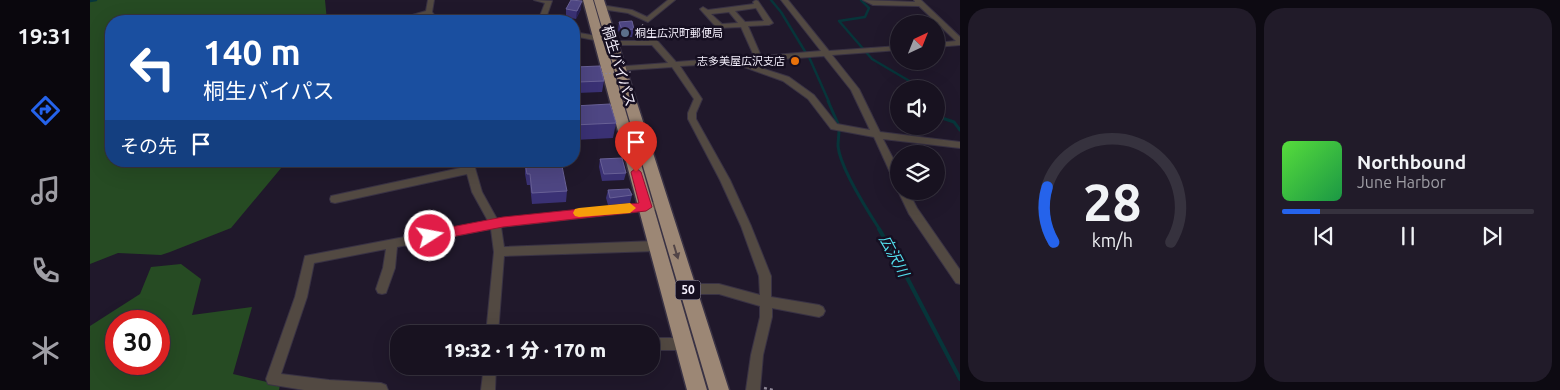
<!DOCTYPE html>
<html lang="ja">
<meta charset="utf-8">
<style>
:root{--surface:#181220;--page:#211b29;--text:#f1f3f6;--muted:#9f9ea5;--line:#36323e;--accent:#2563eb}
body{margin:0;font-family:Ubuntu,"Noto Sans JP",sans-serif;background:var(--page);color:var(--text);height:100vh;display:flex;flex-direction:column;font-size:19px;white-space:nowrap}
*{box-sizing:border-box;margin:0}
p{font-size:16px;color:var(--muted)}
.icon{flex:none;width:28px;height:28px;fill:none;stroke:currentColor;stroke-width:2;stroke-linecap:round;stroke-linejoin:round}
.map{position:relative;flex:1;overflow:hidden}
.details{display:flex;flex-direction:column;gap:8px;padding:8px;background:#0d0a12;width:600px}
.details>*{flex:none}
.banner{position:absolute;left:15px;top:15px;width:475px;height:152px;border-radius:20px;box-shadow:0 5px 20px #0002,0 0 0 1px var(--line);background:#1a4fa0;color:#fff;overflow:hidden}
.needle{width:32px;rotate:43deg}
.controls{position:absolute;left:800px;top:15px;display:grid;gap:10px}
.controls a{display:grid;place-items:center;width:55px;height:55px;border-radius:50%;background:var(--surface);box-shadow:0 5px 20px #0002,0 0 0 1px var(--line);font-size:25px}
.speed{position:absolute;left:15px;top:310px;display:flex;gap:10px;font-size:25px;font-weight:700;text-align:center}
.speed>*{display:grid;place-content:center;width:65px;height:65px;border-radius:50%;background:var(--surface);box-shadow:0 5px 20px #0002,0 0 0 1px var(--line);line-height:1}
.speed .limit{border:8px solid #d22;background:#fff;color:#111}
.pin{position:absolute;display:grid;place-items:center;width:42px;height:42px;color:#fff;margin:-51px -21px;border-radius:50% 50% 50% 0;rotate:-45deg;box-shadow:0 0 5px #0007}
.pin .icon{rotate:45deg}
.me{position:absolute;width:55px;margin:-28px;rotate:79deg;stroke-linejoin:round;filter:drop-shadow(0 0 4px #0008)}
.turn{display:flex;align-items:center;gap:18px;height:105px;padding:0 15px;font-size:22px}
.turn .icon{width:65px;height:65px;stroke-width:2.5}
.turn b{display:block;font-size:35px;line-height:42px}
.then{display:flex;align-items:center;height:48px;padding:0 15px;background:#0003;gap:10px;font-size:19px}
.details .tile{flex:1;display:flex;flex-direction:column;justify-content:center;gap:8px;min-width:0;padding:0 18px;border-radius:20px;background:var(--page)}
.details .dial{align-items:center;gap:0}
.dial svg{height:130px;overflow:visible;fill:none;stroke:var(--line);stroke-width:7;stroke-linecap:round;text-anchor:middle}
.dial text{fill:var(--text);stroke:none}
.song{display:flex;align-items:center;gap:15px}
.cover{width:60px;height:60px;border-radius:8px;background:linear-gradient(135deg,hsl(110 70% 55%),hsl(140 70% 35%))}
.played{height:5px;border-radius:2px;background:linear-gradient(90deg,var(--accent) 15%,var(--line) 15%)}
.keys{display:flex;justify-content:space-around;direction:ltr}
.details .tiles{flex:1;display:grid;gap:8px;grid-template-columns:repeat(2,1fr)}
.trip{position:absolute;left:300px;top:325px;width:270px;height:50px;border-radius:20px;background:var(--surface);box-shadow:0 5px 20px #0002,0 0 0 1px var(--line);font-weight:800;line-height:50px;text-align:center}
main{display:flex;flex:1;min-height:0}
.menu{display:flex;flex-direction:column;width:90px;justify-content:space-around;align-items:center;background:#0a070d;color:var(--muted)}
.menu .icon{width:35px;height:35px}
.menu .on{color:var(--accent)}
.menu b{font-size:22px;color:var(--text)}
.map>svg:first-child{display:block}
</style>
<main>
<nav class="menu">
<b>19:31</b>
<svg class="icon on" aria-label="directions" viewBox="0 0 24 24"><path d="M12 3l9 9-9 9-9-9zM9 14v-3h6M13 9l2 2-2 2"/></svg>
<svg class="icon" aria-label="music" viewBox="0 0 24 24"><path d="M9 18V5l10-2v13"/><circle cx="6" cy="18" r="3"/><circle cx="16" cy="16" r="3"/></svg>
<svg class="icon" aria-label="phone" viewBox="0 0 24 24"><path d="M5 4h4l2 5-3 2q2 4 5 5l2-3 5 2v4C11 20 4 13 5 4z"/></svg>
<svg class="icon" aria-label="climate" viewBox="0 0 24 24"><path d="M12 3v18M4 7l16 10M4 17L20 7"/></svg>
</nav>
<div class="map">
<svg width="870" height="390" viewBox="0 0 870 390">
<rect width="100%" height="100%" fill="#20182b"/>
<path fill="#264b23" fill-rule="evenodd" d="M0,0h235l2,21h-216v140h176l-56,67 -61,24 -9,3 -43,-2 -28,11z
M91,264l20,15 -9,36 60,-8 -19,67 47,11 -1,5h-189v-64l50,-32 11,-27zM26,321h43v43h-43z"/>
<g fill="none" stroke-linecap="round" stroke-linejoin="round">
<path stroke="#07353a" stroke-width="2.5" d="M681,0l10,12 25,41
M771,0l8,8 -4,9 -26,4 33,38 51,30
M0,1l6,-1
M719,57l20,45"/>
<path stroke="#07353a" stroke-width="3" d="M738,101l11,25
M846,116l18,6 6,8
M749,130c0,5 -1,11 -1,16 2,22 29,64 42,84"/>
<path stroke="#07353a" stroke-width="4" d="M789,229l23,39 58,111"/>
<g stroke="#393244" stroke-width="2">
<path id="minor" d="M338,0h6l-2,12 7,9h-6l-6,-6 -24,6h-11l34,-10z
M444,0l18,1 -7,20h-7l7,-18z
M578,0h7l-27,22 -20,-9 -27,-4 -3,-2 3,-2 31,5 15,7z
M666,0l2,1 15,22 -4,2 -21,1 13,30 60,-5 -40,-51h7l41,51 70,-5v4l-67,5 27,34 21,43 80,10v6l-77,-9 16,31v15l-5,-4 -20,-44 -43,-8 -23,-30 -25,-18 -50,-18 -53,3 22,33 -6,14v6l34,61 21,46 20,50v21l48,8 4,2 2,4 -2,4 -4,2 -47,-9v9l-9,38 -3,35h-14l5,-35 9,-38v-11l-41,-12h-31l-4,-1 -2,-4 2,-4 4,-1h31l41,11 -1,-19 -18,-50 -21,-46 -32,-61v-6l6,-14 -22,-32 -59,4 -4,-2 4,-2 55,-4 -16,-18h-40l-4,-2 4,-2h37l-1,-4h6l22,25 78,-6 -13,-29 -24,1 -17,-19 3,-2 5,3 46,-6 -1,-2zM666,8l8,13 -19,1 -10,-11zM639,12l9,11 -16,1 -11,-10zM734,56l27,34 19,40 -33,-6 -23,-29 -25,-18 -46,-15z
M773,0l52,2 -1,-2h7l39,37v8l-24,2v-4l20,-2 -37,-35 -46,-1z
M374,15l5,1 -2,5h-7z
M484,32l28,5 1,2 -4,2 -25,-5z
M373,161h10l9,31 15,27 165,-18 4,1 1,3 -1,3 -4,1 -161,18 3,20 152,-6 4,2 1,3 -1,3 -4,2 -152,5 -6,78h-12l8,-82 -3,-23 -94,18 -2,21 -9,25 -4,1 -4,-1 -2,-4 7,-21 3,-19 -72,14 -7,34 -26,77 48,6 52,3 5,2 2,5h-84l-36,-6 -2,-5 29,-82 10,-41 183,-35 -16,-29 -5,-18 -132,29 -4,-1 -1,-3 1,-3 134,-29z
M809,190v1h9l9,17 43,62v14l-4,-1 -47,-69 -11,-23z
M561,338h32l4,2 2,4 -2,4 -4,2h-32z
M394,366h12l-1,24h-14z"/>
</g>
<g stroke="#393244" stroke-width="3">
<path id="highway" d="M493,0h10l114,390h-20z
M504,0h10l125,390h-20z"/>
</g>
<path stroke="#8f8898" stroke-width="1" stroke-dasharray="2 2" stroke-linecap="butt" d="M553,24l-2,3 7,6"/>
<path stroke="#8f8898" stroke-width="2.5" stroke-dasharray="3 3" stroke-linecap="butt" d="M674,388l9,2"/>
<use href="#minor" fill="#524942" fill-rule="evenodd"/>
<use href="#highway" fill="#9c8775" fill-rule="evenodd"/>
<path stroke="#8f8898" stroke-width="1" stroke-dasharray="2 2" stroke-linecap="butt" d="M511,74l30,-2"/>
</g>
<path fill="#3a3174" d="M476,9h15l-5,10 -10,-2z
M529,22l15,7 -2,8h-11l-3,-7z
M485,67l29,14 -2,11 -25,1 -3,-14z
M484,106l42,17 -3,15 -39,2z
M510,159l26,14 -2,7 -22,1 -3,-14z
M435,163l42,28 -1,11 -34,2 -2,-19h-3l-2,-11z
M518,190l24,5 -2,8 -22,2 -2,-7z"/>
<path fill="#271f51" d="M492,1l-1,8 -5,10 1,-8z"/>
<path fill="#4e4683" stroke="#686096" d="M481,0l11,1 -5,10 -11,-2z
M542,21l2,8 -12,1 -3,-8z
M510,66l4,15 -26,1 -3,-15z
M520,104l6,19 -42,2v-19z
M532,158l4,15 -22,1 -4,-15z
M471,161l6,30 -35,2 -2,-19h-3l-2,-11z
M539,189l3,6 -22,3 -2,-8z"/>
<defs><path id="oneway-solid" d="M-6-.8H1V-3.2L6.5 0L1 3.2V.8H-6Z" transform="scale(1.25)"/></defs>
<use fill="#524547" href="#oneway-solid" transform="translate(586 252) rotate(73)"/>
<path fill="#e11d48" stroke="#92132f" d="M546,168l5,4 11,35 -6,4 -143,16 -73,14 -5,-1 -1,-4 1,-3 5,-2 73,-14 136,-14 -8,-31z"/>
<path fill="#f59e0b" d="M540,203l6,5 -6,5 -51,4 -4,-1 -2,-3 2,-4 4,-1z"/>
<circle fill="#5c6f8a" stroke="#160f21" stroke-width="2" cx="535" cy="33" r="5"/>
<circle fill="#e8710a" stroke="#160f21" stroke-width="2" cx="705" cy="61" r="5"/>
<g text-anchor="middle" stroke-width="5" stroke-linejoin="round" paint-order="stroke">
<g font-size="11" fill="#f4effc" stroke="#160f21" text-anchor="start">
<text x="545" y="37">桐生広沢町郵便局</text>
<text x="695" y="65" text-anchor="end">志多美屋広沢支店</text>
</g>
<rect fill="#160f21" stroke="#b1acba" stroke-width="1" x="585.5" y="280.5" width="25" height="19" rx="4"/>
<g font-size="12" font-weight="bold" fill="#f4effc">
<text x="598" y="294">50</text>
</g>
<g font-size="14" fill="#f4effc" stroke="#160f21">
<text transform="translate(529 66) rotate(73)" y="5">桐生バイパス</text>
</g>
<g font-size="15" font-style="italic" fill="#52dceb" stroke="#160f21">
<text transform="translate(804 256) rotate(62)" y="5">広沢川</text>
</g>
</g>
</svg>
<div class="controls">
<a><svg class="needle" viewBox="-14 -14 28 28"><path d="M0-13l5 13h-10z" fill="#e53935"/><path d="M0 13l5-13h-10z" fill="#9f9ea5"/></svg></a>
<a><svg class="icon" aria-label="sound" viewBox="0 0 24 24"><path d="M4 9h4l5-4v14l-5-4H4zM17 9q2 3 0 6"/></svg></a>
<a><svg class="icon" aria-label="layers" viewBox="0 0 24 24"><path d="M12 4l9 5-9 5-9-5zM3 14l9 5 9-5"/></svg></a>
</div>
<div class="speed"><div class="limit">30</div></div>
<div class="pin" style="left:546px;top:172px;background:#d93025"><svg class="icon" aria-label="arrive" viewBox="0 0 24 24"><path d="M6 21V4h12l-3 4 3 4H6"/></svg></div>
<svg class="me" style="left:340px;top:236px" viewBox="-20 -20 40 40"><circle r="17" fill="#e11d48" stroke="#fff" stroke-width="3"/><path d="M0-11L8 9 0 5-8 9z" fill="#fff"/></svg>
<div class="trip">19:32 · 1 分 · 170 m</div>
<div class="banner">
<div class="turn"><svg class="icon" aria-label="left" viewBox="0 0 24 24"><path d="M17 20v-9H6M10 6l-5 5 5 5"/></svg><div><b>140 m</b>桐生バイパス</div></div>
<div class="then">その先<svg class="icon" aria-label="arrive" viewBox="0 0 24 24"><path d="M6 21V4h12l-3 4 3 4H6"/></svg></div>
</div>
</div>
<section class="details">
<div class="tiles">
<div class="tile dial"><svg viewBox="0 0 100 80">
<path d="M14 69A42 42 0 1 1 86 69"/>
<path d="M14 69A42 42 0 0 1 10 35" stroke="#2563eb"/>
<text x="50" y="56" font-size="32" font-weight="700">28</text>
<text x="50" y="72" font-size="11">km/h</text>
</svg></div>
<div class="tile">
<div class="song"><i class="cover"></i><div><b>Northbound</b><p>June Harbor</p></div></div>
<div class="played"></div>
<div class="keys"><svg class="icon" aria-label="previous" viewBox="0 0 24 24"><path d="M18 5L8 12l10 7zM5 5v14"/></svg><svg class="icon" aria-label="pause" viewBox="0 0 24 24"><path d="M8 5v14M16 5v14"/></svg><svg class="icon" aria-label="next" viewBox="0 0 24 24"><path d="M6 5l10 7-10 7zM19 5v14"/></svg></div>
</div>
</div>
</section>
</main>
